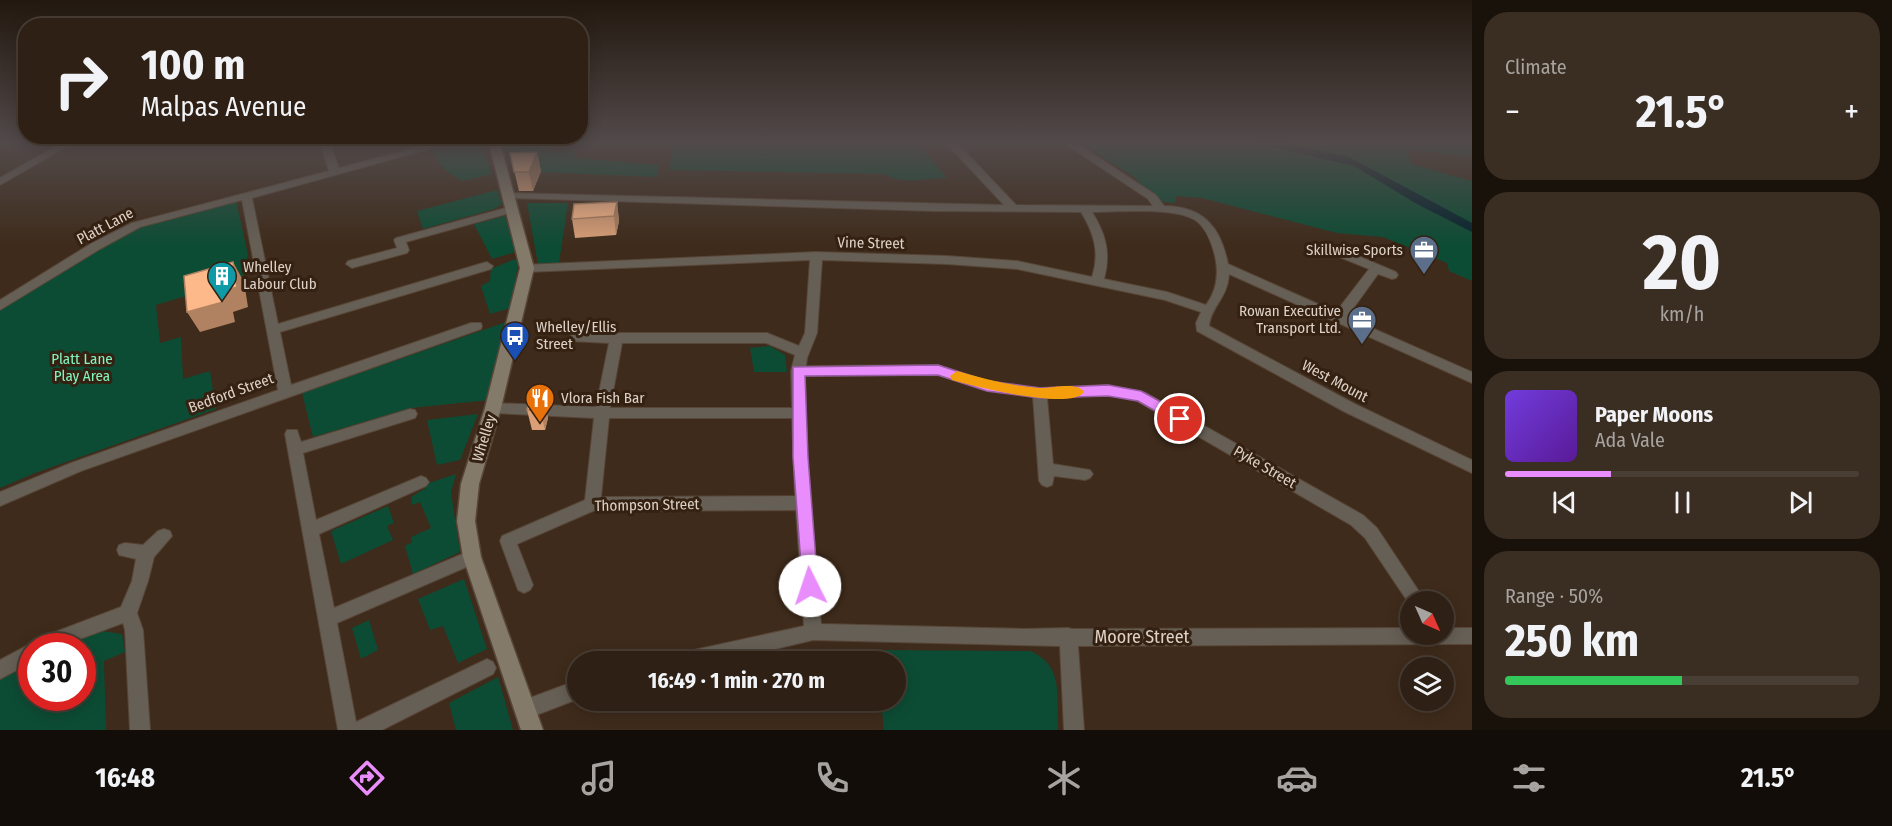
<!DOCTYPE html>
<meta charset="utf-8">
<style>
:root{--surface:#2e2014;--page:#3a2d22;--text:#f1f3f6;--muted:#a7a3a0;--line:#493e34;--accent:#ea8dfc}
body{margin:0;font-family:"Fira Sans Condensed",sans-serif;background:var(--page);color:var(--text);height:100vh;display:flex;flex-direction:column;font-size:22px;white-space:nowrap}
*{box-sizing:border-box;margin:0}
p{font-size:20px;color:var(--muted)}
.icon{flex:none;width:33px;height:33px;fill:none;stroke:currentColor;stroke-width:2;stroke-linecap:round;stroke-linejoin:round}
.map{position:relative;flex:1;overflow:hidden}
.details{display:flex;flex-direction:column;gap:12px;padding:12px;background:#19120b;width:420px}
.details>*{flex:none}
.top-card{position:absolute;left:18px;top:18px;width:570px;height:126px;border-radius:24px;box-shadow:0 3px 15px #0003,0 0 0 2px var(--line);background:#2e2014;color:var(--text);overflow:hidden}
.needle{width:39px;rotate:135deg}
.controls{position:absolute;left:1400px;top:591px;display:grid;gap:12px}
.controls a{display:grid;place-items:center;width:54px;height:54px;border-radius:50%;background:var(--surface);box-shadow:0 3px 15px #0003,0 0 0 2px var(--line);font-size:30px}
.speed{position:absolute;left:18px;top:633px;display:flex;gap:12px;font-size:30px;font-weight:700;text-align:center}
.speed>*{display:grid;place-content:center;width:78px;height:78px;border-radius:50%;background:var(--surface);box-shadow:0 3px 15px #0003,0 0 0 2px var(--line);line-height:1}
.speed .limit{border:9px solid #d22;background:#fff;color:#111}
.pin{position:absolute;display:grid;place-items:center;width:51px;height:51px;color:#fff;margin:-26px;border:3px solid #fff;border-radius:50%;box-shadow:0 2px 6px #0007}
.me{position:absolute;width:66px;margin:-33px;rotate:356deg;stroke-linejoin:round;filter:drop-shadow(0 0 4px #0008)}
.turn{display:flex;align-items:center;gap:21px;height:126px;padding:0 24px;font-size:27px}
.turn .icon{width:78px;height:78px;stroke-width:2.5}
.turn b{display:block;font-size:42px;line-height:51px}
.big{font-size:45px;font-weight:700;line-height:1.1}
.details .card{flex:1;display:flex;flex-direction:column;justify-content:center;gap:9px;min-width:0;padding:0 21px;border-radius:24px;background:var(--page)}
.details .dial{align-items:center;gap:0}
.dial b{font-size:78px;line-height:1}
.song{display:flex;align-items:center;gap:18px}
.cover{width:72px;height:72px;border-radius:9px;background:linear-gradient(135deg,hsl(260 70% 55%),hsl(270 70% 35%))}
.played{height:6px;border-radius:3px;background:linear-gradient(90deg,var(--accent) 30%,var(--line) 30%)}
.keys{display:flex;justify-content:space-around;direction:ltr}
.heat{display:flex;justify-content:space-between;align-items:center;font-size:33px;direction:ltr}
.charge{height:9px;border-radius:4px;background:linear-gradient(90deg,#34c759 50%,var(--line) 0)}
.trip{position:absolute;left:567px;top:651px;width:339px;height:60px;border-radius:30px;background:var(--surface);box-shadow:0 3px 15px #0003,0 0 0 2px var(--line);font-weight:700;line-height:60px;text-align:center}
.tab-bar{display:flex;height:96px;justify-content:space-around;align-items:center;background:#120d08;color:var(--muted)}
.tab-bar .icon{width:42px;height:42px}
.tab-bar .active{color:var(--accent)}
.tab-bar b{font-size:27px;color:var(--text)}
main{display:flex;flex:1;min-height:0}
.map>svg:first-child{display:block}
</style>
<main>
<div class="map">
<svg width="1472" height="730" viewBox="0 0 1472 730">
<rect width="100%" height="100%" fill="#3e2b1b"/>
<path fill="#0d4c34" d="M506,143h38l5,9 24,-4 2,10 84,7 -2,12 -143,-6z
M673,143h245l29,35c-19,0 -45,7 -63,-4l-215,-4z
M1080,143h392v13l-65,-6 4,14 61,17v100l-23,-10 -2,-8 -64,-26 -46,-4 -135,-35 -26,-2 -1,7 -17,-2 -25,-25z
M473,144l10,5 9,25 -30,7c-15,-9 -24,-15 -30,-31z
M497,190l5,14 -8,5 -71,20 -6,-18z
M236,200l12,55 -6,24 -86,26 4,38 21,-6 2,42 27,-8 6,38 -181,64 -35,15v-181l99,-61 56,-26z
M527,203h41l-9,60 -21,1z
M505,216l11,36 -24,7 -18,-35z
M515,259l3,4 -7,45 -21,6 -9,-28 9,-5 1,-12z
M509,321l-20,79 -78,8 -98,29 -11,-44z
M770,346l15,9 2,17h-33l-4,-24z
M478,414l-18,46 -23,5 -10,-45z
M456,474l-5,18 9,60 -47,22 -8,-28 7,-4 -1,-5 20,-9 -11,-26 -8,3 -1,-8 15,-9v-4z
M388,506l6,17 -7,3 6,14 -52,24 -10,-33z
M464,579l23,70 -29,14 -15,-37 -13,4 -12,-31z
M369,620l9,30 -17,9 -9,-31z
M102,631l20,3 3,18 -21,9 2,69h-106v-51l31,-18 1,37h50v-52h-20z
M875,650l155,1c35,15 26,46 28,79h-174l-3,-29 15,-1v-38l-20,-1z
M498,677l15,53h-57l-7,-27z"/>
<path fill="#05242e" d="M1255,143h31l63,14 123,66v9l-55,-28 -63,-38z"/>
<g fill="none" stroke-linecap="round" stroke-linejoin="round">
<g stroke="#584637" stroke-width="2">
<path id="minor" d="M61,143h12l-73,42v-7z
M320,143h10l9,25 95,-25h17l-199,55 26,126 205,-61 4,-1 6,4 -2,3 -211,63 11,53 180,-62h10l1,3 -1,3 -400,142 -81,35v-14l71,-29 207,-73 -36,-190 -102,27 -40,22 -100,61v-10l92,-57 40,-20 197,-52z
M946,143h11l59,62 137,1 -5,-7 -84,-56h12l80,52 8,11c40,0 57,22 64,58l108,48 33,-43 -42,-17 -2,-3 2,-3h8l61,26 2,3 -2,3 -4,1 -14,-5 -31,43 125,55v11l-243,-109c-1,24 -18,32 -20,52l146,78 117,56v13l-127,-61 -148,-81 -1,-8 5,-11 -36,-12 -148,-31 -70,-5 -125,-4 -5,73 -10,25 -1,8 132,-1 49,16 53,7 68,-3 38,8 217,122 14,13 49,74h-16v3l-45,-67 -14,-13 -214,-124 -29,-6 -61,3 6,66 37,6 3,4 -3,4 -5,2 -31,-4 -2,9 -5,2 -5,-2 -3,-4 -6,-84 -46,-6 -49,-16 -133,1 2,81 14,167 204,5 43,-1 4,1 338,-1v6h33v-6h29v16l-394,2 6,84h-20l-4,-84 -247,-6 -92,22h-50l3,-6 6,-3 124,-27 -8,-116 -203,1 -76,33 16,41 -3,5 -6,3 -6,-3 -18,-49 2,-5 83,-36 9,-82 -101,-5 -5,-1 -2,-4 2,-4 5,-1 103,4 13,-64 -39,-2 -2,-3 7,-5h192l32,13 6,-13 5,-73 -283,12 -4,-1 -2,-3 2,-3 293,-13 131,4 70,5 75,16c8,-24 2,-44 -11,-65l-147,-1 -425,-13 -5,-3 1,-2 499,12zM1092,212c26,0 82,-5 103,8 11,7 17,24 20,36 4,18 2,34 -9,49l-39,-13 -63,-13c7,-25 2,-45 -12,-67zM622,343h144l29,12 -4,16 1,37h-182zM609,418h183l3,78 -194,1z
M513,206l4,1v4l-111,31 3,8 -2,3 -55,15 -6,-4 2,-3 49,-13 -3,-8 2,-2z
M410,409l5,1 2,4 -2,4 -112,35 13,67 105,-44 5,2 3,4 -3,4 -107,48 15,74 138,-58 6,2 2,5 -2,5 -141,61 19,99 131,-63 6,3 3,6 -3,6 -111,56h-44l-53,-296 2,-4h10l4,12z
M164,529l6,2 2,5 -18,21 -6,24 -11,32 6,17 7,100h-20l-5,-100 -2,-7 -62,23h-29v16l-32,17v-19l32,-17 2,-3 87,-33 11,-26 4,-22 -17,-4 -2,-5 2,-5 6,-2 18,2 15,-14z
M578,680v19l-52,20 -7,-3 -3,-7 3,-7z"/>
</g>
<g stroke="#584637" stroke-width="3">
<path id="secondary" d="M489,143h11l34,125 -33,140 -22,76 -4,37 6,36 62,173h-22l-58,-173 -6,-36 4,-37 24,-76 35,-140z"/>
</g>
<use href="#minor" fill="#665f56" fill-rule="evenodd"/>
<use href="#secondary" fill="#847a6a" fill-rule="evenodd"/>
</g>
<path fill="#da9f77" d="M537,152l4,19 -8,20h-14l-9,-38z
M617,202l2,19 -3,14 -41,3 -3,-19z
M543,399l5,19 -3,12h-13l-5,-20z"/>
<path fill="#b18261" d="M548,143h20l-19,4z
M537,152l4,19 -8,20 -4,-19z
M617,202l2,19 -3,14 -2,-19z
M233,262l11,20 4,25 -15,5 2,10 -35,10 -13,-20 34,-20z
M543,399l5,19 -3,12 -5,-20z"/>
<path fill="#fdb98a" stroke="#b18261" stroke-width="1.5" d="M537,152l-8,20h-15l-4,-19z
M617,202l-3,14 -42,3 2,-15z
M233,262l4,25 -16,5 2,10 -36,10 -3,-36z
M529,399h14l-3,11h-13z"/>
<linearGradient id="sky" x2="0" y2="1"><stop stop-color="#22180f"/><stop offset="0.58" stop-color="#524a4a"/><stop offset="1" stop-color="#524a4a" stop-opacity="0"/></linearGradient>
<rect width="1472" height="245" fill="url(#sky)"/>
<path fill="#ea8dfc" stroke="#985ca4" stroke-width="1.5" d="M938,365l49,16 53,7 68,-3 33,6 44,24 3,4 -8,6 -42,-24 -30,-5 -68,2 -53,-7 -49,-16 -133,1 3,81 10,129 -2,5 -6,3 -7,-3 -10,-134v-90z"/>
<path fill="#f59e0b" d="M957,371c27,8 54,15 82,17 12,1 38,-7 45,4 -13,19 -111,-6 -132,-12l-2,-4z"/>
<defs>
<g id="office-pin" transform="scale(1.5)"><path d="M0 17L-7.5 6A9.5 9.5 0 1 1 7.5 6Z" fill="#5c6f8a" stroke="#342111"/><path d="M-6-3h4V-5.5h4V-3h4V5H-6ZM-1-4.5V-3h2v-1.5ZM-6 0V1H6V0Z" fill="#fff"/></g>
<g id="building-pin" transform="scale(1.5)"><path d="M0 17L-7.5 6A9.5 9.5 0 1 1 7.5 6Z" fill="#0f9aa8" stroke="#342111"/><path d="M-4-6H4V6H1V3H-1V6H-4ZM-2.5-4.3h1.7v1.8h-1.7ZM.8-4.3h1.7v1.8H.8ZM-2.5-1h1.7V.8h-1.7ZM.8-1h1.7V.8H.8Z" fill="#fff"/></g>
<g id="bus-pin" transform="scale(1.5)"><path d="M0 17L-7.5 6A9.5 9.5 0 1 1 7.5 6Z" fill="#1a4fb4" stroke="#342111"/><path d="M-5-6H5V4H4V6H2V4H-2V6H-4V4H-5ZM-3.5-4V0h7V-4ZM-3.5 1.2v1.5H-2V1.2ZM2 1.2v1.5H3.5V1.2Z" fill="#fff"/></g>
<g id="restaurant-pin" transform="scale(1.5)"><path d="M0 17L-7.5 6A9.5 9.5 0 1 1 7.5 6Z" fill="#e8710a" stroke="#342111"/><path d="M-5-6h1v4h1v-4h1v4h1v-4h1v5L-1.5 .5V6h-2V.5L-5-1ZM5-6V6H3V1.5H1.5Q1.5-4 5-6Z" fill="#fff"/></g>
</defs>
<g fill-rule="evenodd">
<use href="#office-pin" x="1424" y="250"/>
<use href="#building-pin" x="222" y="276"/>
<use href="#office-pin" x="1362" y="320"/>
<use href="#bus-pin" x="515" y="336"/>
<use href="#restaurant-pin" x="540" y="398"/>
</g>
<g text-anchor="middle" stroke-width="6" stroke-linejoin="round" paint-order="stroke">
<g font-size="15" fill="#ded2c8" stroke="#342111">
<text transform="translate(105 226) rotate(-28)" y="5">Platt Lane</text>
<text transform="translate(871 243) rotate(1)" y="5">Vine Street</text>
<text transform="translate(1335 381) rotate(28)" y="5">West Mount</text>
<text transform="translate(231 393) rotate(-20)" y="5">Bedford Street</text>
<text transform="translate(484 438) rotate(-73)" y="5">Whelley</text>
<text transform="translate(1265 467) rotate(30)" y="5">Pyke Street</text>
<text transform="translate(647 505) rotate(-1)" y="5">Thompson Street</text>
</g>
<g font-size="15" fill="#ded2c8" stroke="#342111" text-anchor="start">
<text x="1403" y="255" text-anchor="end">Skillwise Sports</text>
<text x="243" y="272">Whelley<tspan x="243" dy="17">Labour Club</tspan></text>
<text x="1341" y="316" text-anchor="end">Rowan Executive<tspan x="1341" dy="17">Transport Ltd.</tspan></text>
<text x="536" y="332">Whelley/Ellis<tspan x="536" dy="17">Street</tspan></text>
<text x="561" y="403">Vlora Fish Bar</text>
</g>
<g font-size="15" fill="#82f4bf" stroke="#342111">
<text x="82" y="364">Platt Lane<tspan x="82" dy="17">Play Area</tspan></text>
</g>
<g font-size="18" fill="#ded2c8" stroke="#342111">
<text x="1142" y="643">Moore Street</text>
</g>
</g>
</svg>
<div class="controls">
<a><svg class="needle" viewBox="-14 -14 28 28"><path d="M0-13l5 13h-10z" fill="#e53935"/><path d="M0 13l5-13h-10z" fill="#a7a3a0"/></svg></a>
<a><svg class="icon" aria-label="layers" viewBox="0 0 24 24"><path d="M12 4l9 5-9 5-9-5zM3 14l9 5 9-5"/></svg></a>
</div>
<div class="speed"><div class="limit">30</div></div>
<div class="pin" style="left:1180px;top:419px;background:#d93025"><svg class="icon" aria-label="arrive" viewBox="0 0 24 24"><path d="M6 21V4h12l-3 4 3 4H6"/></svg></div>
<svg class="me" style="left:810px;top:586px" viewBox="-20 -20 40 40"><circle r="19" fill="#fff"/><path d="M0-13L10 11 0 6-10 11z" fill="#ea8dfc"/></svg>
<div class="trip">16:49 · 1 min · 270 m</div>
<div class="top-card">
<div class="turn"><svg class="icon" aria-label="right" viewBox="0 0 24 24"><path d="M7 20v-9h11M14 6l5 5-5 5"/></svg><div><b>100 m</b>Malpas Avenue</div></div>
</div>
</div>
<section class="details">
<div class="card"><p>Climate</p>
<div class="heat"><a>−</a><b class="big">21.5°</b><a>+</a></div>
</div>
<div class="card dial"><b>20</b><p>km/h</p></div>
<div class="card">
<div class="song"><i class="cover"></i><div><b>Paper Moons</b><p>Ada Vale</p></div></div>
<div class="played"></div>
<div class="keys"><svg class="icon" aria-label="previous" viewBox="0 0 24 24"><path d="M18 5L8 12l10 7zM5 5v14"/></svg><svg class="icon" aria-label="pause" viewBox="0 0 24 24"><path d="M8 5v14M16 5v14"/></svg><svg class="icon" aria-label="next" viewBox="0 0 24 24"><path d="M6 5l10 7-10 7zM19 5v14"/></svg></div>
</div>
<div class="card"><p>Range · 50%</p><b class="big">250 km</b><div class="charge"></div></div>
</section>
</main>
<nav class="tab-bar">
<b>16:48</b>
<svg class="icon active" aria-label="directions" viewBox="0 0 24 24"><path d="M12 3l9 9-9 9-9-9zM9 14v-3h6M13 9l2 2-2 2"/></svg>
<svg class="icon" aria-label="music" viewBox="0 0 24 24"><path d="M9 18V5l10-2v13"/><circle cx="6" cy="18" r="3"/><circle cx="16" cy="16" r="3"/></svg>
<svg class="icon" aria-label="phone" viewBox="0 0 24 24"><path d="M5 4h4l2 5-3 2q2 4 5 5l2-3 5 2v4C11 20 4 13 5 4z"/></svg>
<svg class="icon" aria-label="climate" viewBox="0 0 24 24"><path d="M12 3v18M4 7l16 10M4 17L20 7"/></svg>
<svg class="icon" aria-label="car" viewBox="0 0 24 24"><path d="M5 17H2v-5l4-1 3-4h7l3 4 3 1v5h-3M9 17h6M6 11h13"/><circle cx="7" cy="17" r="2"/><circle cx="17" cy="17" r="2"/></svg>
<svg class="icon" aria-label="filters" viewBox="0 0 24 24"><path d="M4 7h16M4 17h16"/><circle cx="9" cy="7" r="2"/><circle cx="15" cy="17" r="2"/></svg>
<b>21.5°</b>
</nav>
